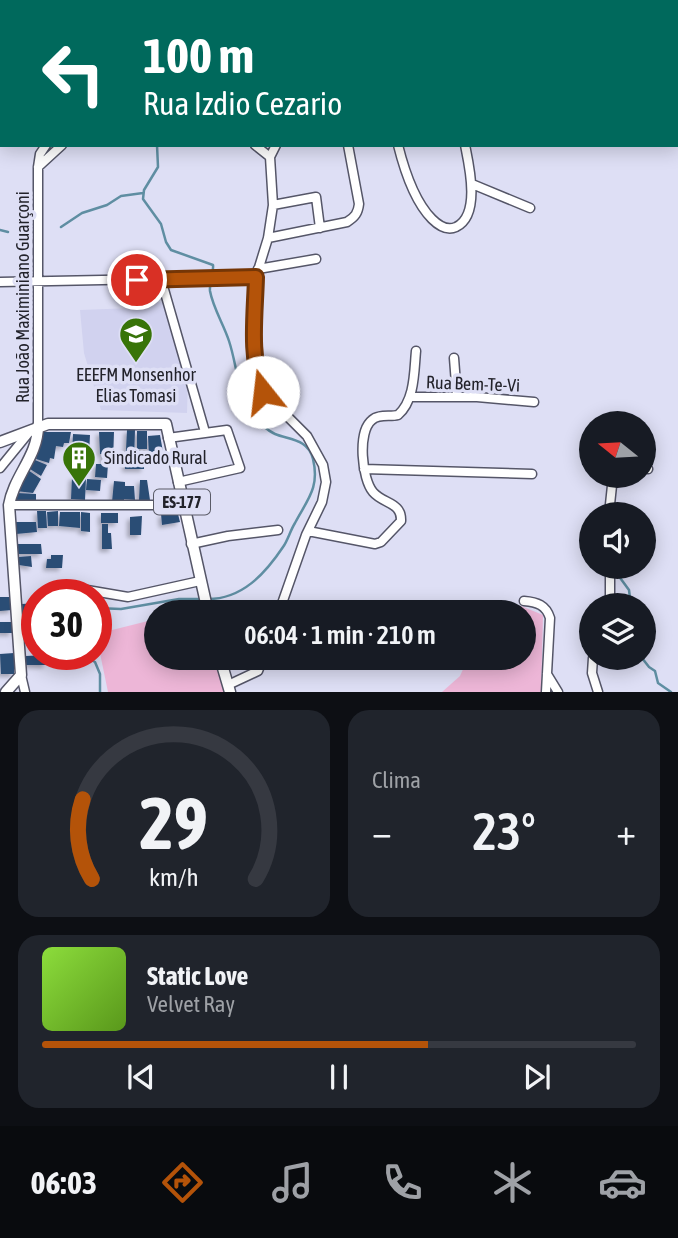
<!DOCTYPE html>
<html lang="pt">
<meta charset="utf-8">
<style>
:root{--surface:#171b24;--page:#20242c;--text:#f1f3f6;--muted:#9ea1a6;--line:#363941;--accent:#b45309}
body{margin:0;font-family:"Asap Condensed",sans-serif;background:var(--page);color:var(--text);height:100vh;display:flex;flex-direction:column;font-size:26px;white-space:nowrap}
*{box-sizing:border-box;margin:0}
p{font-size:23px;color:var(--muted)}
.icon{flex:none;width:38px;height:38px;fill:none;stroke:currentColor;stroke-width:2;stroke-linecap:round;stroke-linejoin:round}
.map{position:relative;height:692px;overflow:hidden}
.panel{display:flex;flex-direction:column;gap:18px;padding:18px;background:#0d0f14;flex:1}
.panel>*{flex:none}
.banner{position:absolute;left:0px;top:0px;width:679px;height:147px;box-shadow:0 4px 18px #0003;background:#00695c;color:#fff;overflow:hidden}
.needle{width:46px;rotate:288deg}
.fabs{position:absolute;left:579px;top:411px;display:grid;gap:14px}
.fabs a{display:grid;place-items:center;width:77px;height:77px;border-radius:50%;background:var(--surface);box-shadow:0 4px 18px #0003;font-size:35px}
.speed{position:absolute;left:21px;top:579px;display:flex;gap:14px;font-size:35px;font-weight:700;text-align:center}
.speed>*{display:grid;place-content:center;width:91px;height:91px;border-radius:50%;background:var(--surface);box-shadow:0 4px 18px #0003;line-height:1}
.speed .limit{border:10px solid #d22;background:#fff;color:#111}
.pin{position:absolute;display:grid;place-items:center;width:60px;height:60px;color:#fff;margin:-30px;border:4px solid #fff;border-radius:50%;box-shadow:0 2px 7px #0007}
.me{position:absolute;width:77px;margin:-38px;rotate:344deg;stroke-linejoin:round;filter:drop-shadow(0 0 5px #0008)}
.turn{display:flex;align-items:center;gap:24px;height:147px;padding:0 28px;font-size:32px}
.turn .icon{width:91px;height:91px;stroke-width:2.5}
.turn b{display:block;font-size:49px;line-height:60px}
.big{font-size:52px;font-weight:600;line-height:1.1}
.panel .tile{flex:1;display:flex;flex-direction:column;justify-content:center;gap:10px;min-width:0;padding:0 24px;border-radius:21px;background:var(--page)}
.panel .dial{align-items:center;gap:0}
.dial svg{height:182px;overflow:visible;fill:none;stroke:var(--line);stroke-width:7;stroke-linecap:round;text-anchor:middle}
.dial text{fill:var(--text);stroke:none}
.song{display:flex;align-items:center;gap:21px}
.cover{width:84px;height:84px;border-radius:10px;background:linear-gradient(135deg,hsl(90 70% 55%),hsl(90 70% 35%))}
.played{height:7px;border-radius:4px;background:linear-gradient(90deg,var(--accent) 65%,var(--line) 65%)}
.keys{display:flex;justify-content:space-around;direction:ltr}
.heat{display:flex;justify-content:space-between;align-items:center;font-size:38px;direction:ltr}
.panel .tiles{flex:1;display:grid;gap:18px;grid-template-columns:1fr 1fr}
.tile:last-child{grid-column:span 2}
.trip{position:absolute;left:144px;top:600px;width:392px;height:70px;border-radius:35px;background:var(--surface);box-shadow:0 4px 18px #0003;font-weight:600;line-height:70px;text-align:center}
.dock{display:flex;height:112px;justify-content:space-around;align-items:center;background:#090b0e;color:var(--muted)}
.dock .icon{width:49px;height:49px}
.dock .on{color:var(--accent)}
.dock b{font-size:32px;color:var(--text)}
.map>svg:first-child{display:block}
</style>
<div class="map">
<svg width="678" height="692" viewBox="0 0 678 692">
<defs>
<filter id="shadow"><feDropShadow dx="-3" dy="3" stdDeviation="2" flood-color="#0004"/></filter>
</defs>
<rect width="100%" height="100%" fill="#dedff5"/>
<path fill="#d1d2ef" d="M166,302l22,73 -1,38 -86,-3 -17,-57 -4,-43 53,-2 1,-5z"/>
<path fill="#edb6d7" d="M492,602l29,4 22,9 -2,77h-99l18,-16 8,-18h55v-46h-36z
M156,619v39h62l7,34h-117l-12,-58z"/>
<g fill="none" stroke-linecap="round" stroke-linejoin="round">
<path stroke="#5f8ea2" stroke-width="2.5" d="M160,0v2
M0,76h2
M157,145l1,22 -14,23 -1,9 18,25 5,18 5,8 42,15c1,8 -4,17 -3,26 3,17 14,34 19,50 8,24 8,50 23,71 6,8 13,18 23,22 15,6 33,5 38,25 7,29 -6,41 -18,64 -5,8 -7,17 -12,24 -18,27 -41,52 -75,52
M61,227l21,-14 25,-8 14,-9 22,-3
M0,230l8,2
M618,567v8l11,15 2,16
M96,608l25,1 58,-10h22
M79,654l16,8 5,12v18
M642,658l7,9 6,4 3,12 13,9"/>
</g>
<path fill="#2c4d75" filter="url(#shadow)" d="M127,430h8l-1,32h10v7h-19z
M137,431h10v18h-10z
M43,432h28l-2,11h-5l-1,4 -7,-1 -2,13 -4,-1 -1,5 -13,-4z
M99,432h15l-1,30h-10v-8h-3z
M73,434l17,1 -1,19h-17z
M160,435l3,17 -14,3 -1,-19z
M35,460l12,5 -6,11 -11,-7z
M96,464h12l-1,14 -12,-1z
M28,470l13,9 -8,14 -17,-2z
M72,477l14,1 -1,22 -14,-1z
M87,479l14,1 -1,11 -14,-1z
M140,480h7l3,20h-11z
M114,481l11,1v4h9l1,14 -11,-1v3h-12z
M17,493l19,1v7l-20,-1z
M37,511h9l1,17h-9z
M58,511v15h-10l-1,-14z
M60,512h20v16l-21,-2z
M81,512l9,1v19l-9,-1z
M101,513h17v10h-17z
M161,514h17l2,8 -18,3z
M142,516l-1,19h-11v-18z
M16,522h20l1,10 -21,2z
M102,524h6v9h3l1,16h-10z
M17,544h24l1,10h-24z
M51,555h12l-1,13h-16l1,-9h4z
M31,556l1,11 -13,-2 -1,-8z
M0,597h11l1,13 -12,1z
M36,603l1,11h-14l-1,-10z
M37,615v13l-13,1 -1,-13z
M0,622h12v11h-12z
M14,653v21h-13l-1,-20z
M46,655v10h-20v-9z"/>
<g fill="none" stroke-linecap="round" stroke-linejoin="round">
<g stroke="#555668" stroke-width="11">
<path id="minor" d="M217,0l1,2
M107,2v-2
M0,62h2
M0,119h2
M255,145l15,12
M276,145l-6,12 3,48 -5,33 -12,39 -3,77 3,16 7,22 44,44 16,29 3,17 -4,20 -16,33 -27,77
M398,145c6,24 16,56 34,74 6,6 15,12 24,8 25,-12 13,-62 9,-82
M38,167l24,-22
M472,184l58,24
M273,205l43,-8 4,31
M268,238l79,-16c8,-5 11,-9 12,-18l-11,-59
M258,269l58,-10
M161,279l44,153
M0,282l256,-5
M454,358l3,39
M410,397h67l57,5
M38,426v-259l2,-13 6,-9
M168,438l59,-8 13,38 -62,14
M0,468l31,-38
M644,468l4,1
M364,469l168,5
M9,505h174
M609,514l4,-38
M308,531l67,13 6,-2 20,-21c1,-19 -18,-17 -28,-29 -11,-13 -16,-60 -1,-72 6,-6 18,-3 26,-5 17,-15 16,-43 18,-64
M191,544l37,-8 50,-6
M87,590l41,7 72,-16
M524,601c13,1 22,4 26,17l-4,74
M607,606l3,-10v-29
M593,658l-1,15 6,19
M547,674l11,18
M21,675l4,17
M228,685l30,-14 5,-13"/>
</g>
<g stroke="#555668" stroke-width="13">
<path id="major" d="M0,442l48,-18h118l42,188
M220,658l10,34
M6,692l15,-17 -12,-170c5,-29 29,-49 29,-79"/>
</g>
<use href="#minor" stroke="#fff" stroke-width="8"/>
<use href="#major" stroke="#fff" stroke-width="10"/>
</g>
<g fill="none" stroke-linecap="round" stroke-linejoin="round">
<g stroke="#753606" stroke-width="18">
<path id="route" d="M137,280l119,-3c-1,39 -7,78 7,115"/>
</g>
<use href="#route" stroke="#b45309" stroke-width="12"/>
</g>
<defs>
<g id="school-pin" transform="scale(1.75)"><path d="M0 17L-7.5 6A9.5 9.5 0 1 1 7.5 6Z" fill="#387408" stroke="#dedff5"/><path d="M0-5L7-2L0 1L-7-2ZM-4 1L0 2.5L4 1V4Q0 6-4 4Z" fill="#fff"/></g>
<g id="building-pin" transform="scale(1.75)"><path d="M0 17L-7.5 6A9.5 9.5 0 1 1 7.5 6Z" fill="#387408" stroke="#dedff5"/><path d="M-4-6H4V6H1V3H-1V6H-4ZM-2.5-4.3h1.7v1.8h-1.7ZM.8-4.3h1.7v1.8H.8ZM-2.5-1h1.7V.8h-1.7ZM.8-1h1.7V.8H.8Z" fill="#fff"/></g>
</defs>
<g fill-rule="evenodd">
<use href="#school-pin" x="136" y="334"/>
<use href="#building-pin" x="79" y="458"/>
</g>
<g text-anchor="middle" stroke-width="7" stroke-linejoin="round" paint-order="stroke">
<rect fill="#dedff5" stroke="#5a5b67" stroke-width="2" x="154" y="489.5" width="56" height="25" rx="5"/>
<g font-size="16" font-weight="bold" fill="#22222a">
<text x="182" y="508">ES-177</text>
</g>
<g font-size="18" fill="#22222a" stroke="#dedff5">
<text transform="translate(23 297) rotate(-90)" y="6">Rua João Maximiniano Guarçoni</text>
<text transform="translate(473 384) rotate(2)" y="6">Rua Bem-Te-Vi</text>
</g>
<g font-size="18" fill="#22222a" stroke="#dedff5">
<text x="136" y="381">EEEFM Monsenhor<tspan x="136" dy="21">Elias Tomasi</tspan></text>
<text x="104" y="464" text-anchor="start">Sindicado Rural</text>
</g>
</g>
</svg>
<div class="fabs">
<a><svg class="needle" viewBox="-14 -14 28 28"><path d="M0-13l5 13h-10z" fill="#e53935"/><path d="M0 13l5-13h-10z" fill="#9ea1a6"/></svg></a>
<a><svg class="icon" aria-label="sound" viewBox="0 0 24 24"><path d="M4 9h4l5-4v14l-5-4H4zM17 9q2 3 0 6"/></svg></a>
<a><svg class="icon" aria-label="layers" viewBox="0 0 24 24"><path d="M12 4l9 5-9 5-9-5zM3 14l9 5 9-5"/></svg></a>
</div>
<div class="speed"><div class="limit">30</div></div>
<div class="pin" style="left:137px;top:280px;background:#d93025"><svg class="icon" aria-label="arrive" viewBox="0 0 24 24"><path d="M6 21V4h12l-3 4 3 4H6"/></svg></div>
<svg class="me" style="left:263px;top:392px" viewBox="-20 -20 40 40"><circle r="19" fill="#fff"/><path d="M0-13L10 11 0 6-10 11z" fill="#b45309"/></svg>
<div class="trip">06:04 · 1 min · 210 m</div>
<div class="banner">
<div class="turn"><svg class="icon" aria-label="left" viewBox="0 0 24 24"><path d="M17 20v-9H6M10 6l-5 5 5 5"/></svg><div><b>100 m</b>Rua Izdio Cezario</div></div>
</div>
</div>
<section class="panel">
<div class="tiles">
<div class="tile dial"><svg viewBox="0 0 100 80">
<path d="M14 69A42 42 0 1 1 86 69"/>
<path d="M14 69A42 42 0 0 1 10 34" stroke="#b45309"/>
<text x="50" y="56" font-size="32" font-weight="700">29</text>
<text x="50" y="72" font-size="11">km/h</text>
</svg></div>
<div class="tile"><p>Clima</p>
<div class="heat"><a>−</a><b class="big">23°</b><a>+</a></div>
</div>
<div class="tile">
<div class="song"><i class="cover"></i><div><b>Static Love</b><p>Velvet Ray</p></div></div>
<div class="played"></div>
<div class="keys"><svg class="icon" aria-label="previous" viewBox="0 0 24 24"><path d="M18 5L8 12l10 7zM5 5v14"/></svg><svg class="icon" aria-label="pause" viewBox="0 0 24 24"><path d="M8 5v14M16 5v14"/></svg><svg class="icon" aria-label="next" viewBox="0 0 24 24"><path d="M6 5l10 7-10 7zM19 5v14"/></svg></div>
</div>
</div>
</section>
<nav class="dock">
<b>06:03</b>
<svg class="icon on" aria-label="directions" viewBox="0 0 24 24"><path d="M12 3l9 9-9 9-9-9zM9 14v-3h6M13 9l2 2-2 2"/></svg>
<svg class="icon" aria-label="music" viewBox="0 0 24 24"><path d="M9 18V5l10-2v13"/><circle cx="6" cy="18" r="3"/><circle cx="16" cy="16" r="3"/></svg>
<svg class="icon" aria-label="phone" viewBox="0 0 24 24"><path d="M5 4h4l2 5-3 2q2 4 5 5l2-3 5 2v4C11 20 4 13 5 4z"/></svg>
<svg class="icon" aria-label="climate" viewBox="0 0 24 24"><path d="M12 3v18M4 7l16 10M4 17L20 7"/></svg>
<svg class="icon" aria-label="car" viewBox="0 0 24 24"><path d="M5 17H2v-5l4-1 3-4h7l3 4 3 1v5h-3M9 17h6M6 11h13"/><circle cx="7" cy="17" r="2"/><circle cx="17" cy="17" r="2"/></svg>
</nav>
